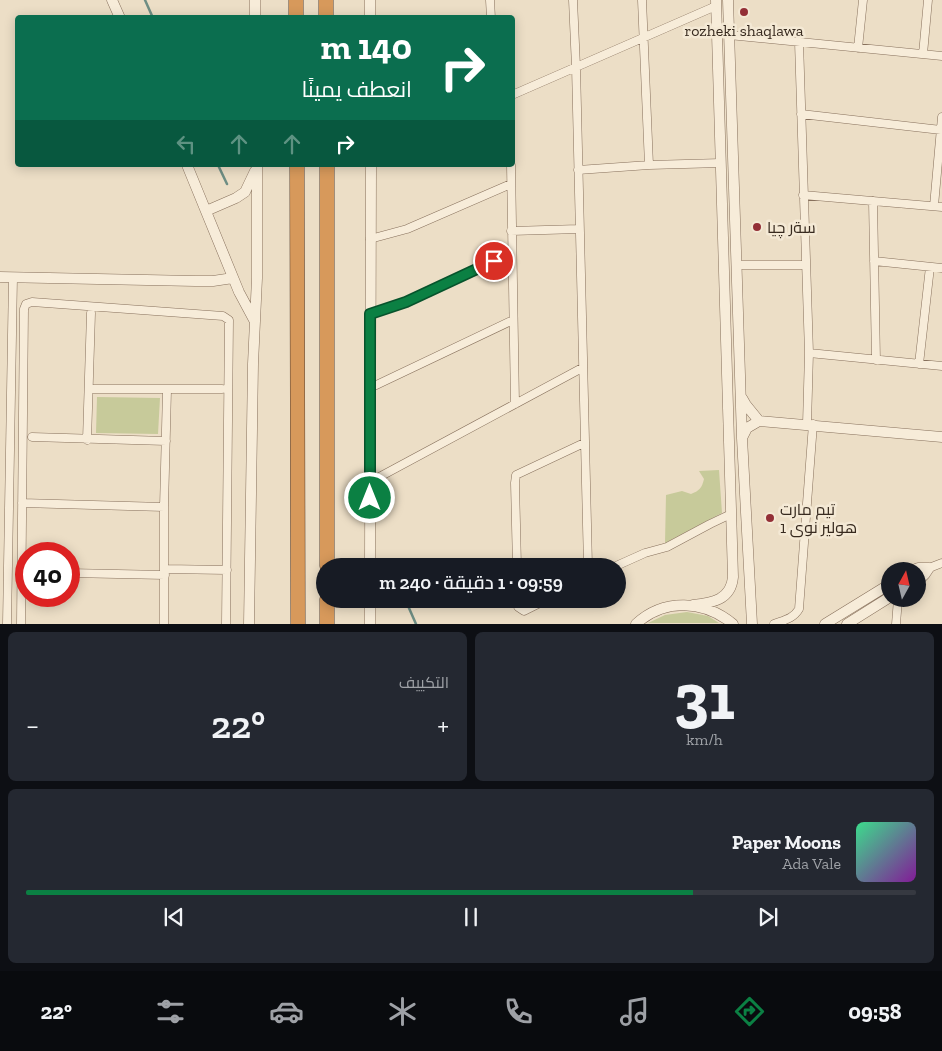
<!DOCTYPE html>
<html lang="ar">
<meta charset="utf-8">
<style>
:root{--surface:#171b24;--page:#242831;--text:#f1f3f6;--muted:#9ea1a6;--line:#363941;--accent:#0b8043}
body{margin:0;font-family:"Zilla Slab",Cairo,serif;background:var(--page);color:var(--text);direction:rtl;height:100vh;display:flex;flex-direction:column;font-size:19px;white-space:nowrap}
*{box-sizing:border-box;margin:0}
p{font-size:16px;color:var(--muted)}
.icon{flex:none;width:28px;height:28px;fill:none;stroke:currentColor;stroke-width:2;stroke-linecap:round;stroke-linejoin:round}
.map{position:relative;height:624px;overflow:hidden;direction:ltr}
.side{display:flex;flex-direction:column;gap:8px;padding:8px;background:#0d0f14;flex:1}
.side>*{flex:none}
.guide{position:absolute;left:15px;top:15px;width:500px;height:152px;border-radius:5px;box-shadow:0 2px 12px #0003;direction:rtl;background:#0b6e4f;color:#fff;overflow:hidden}
.needle{width:32px;rotate:8deg}
.buttons{position:absolute;left:881px;top:562px;display:grid;gap:10px}
.buttons a{display:grid;place-items:center;width:45px;height:45px;border-radius:50%;background:var(--surface);box-shadow:0 2px 12px #0003;font-size:25px}
.speed{position:absolute;left:15px;top:542px;display:flex;gap:10px;font-size:25px;font-weight:700;text-align:center}
.speed>*{display:grid;place-content:center;width:65px;height:65px;border-radius:50%;background:var(--surface);box-shadow:0 2px 12px #0003;line-height:1}
.speed .limit{border:8px solid #d22;background:#fff;color:#111}
.pin{position:absolute;display:grid;place-items:center;width:42px;height:42px;color:#fff;margin:-21px;border:2px solid #fff;border-radius:50%;box-shadow:0 1px 5px #0007}
.me{position:absolute;width:55px;margin:-28px;rotate:0deg;stroke-linejoin:round;filter:drop-shadow(0 0 4px #0008)}
.turn{display:flex;align-items:center;gap:18px;height:105px;padding:0 20px;font-size:22px}
.turn .icon{width:65px;height:65px;stroke-width:2.5}
.turn b{display:block;font-size:35px;line-height:42px}
.lanes{display:flex;align-items:center;height:48px;padding:0 20px;background:#0003;justify-content:center;gap:25px;direction:ltr}
.lanes .off{opacity:.35}
.big{font-size:38px;font-weight:600;line-height:1.1}
.side .card{flex:1;display:flex;flex-direction:column;justify-content:center;gap:8px;min-width:0;padding:0 18px;border-radius:8px;background:var(--page)}
.side .dial{align-items:center;gap:0}
.dial b{font-size:65px;line-height:1}
.song{display:flex;align-items:center;gap:15px}
.cover{width:60px;height:60px;border-radius:8px;background:linear-gradient(135deg,hsl(150 70% 55%),hsl(290 70% 35%))}
.played{height:5px;border-radius:2px;background:linear-gradient(90deg,var(--accent) 75%,var(--line) 75%)}
.keys{display:flex;justify-content:space-around;direction:ltr}
.heat{display:flex;justify-content:space-between;align-items:center;font-size:28px;direction:ltr}
.side .tiles{flex:1;display:grid;gap:8px;grid-template-columns:1fr 1fr}
.card:last-child{grid-column:span 2}
.trip{position:absolute;left:316px;top:558px;width:310px;height:50px;border-radius:25px;background:var(--surface);box-shadow:0 2px 12px #0003;font-weight:600;line-height:50px;text-align:center;direction:rtl}
.menu{display:flex;height:80px;justify-content:space-around;align-items:center;background:#090b0e;color:var(--muted)}
.menu .icon{width:35px;height:35px}
.menu .selected{color:var(--accent)}
.menu b{font-size:22px;color:var(--text)}
.map>svg:first-child{display:block}
</style>
<div class="map">
<svg width="942" height="624" viewBox="0 0 942 624">
<rect width="100%" height="100%" fill="#ecdec6"/>
<path fill="#c7ca9a" d="M97,397l63,1 -2,36 -62,-1z
M719,470l3,43 -57,30 1,-48 16,-4 9,3c8,-3 11,-6 13,-15l-5,-8z
M687,612l21,4 11,7h-71l17,-8z"/>
<g fill="none" stroke-linecap="round" stroke-linejoin="round">
<path stroke="#6e8e84" stroke-width="2.5" d="M145,0l8,18
M218,165l9,19
M405,599l11,25"/>
<g stroke="#87705c" stroke-width="9">
<path id="minor" d="M490,0l1,18
M573,0l3,67 12,499
M642,0l7,165
M729,35l213,21
M799,42l10,311 -2,71
M858,48l5,-48
M923,54l5,-54
M512,95l204,-89
M801,114l140,16
M511,165l4,239
M578,170l71,-5 72,-2
M803,195l139,12
M873,201l3,159
M934,206l8,-89
M511,231l68,-2
M370,239l37,-10 104,-45
M874,261l68,7
M737,265h68
M370,314l36,-12 106,-49
M809,353l133,13
M919,364l11,-97
M370,388l143,-68
M89,389h133
M32,437l134,4
M87,440l4,-127
M370,482l212,-114
M22,503l142,4
M517,566l-2,-83 1,-8 68,-32
M616,566l29,-13 22,-6 43,-23 21,-10
M929,568l13,-5
M165,569l62,1
M69,573l96,2
M518,599v8l6,4 24,-12
M7,624l6,-347
M21,624l3,-315 2,-5 6,-2 191,14 6,4 -3,304
M164,624v-117l3,-117
M774,624c10,-4 19,-5 25,-15l14,-185
M896,624l2,-25"/>
</g>
<g stroke="#87705c" stroke-width="11">
<path id="tertiary" d="M112,0l8,18
M255,0v18
M370,0v18
M728,0l14,438 10,186
M187,165l52,127 15,28
M206,211l30,-13 9,-6 10,-21
M0,277l195,4h18l20,-3
M742,398l4,7 13,16
M742,438l5,-10 12,-7 183,16
M370,566l1,-401
M911,571l7,-3h11l-4,6 -7,7
M370,599v25
M693,605c19,-2 38,-5 40,-28l-17,-577
M249,624l4,-260 4,-86v-113
M636,624c28,-26 68,-24 97,0
M825,624l65,-40
M847,624l43,-27"/>
</g>
<g stroke="#553f30" stroke-width="15">
<path id="motorway" d="M296,0v18
M326,0v18
M297,165l1,459
M327,165v401
M327,599v25"/>
</g>
<use href="#minor" stroke="#f7ecd9" stroke-width="8"/>
<use href="#tertiary" stroke="#f7ecd9" stroke-width="10"/>
<use href="#motorway" stroke="#d7995b" stroke-width="14"/>
</g>
<g fill="none" stroke-linecap="round" stroke-linejoin="round">
<g stroke="#07532c" stroke-width="12">
<path id="route" d="M370,498v-184l36,-12 88,-41"/>
</g>
<use href="#route" stroke="#0b8043" stroke-width="9"/>
</g>
<g fill="#932f36" stroke="#f4e9d5" stroke-width="2">
<circle cx="744" cy="12" r="5"/>
<circle cx="757" cy="227" r="5"/>
<circle cx="770" cy="518" r="5"/>
</g>
<g text-anchor="middle" stroke-width="5" stroke-linejoin="round" paint-order="stroke">
<g font-size="16" fill="#372a1f" stroke="#f4e9d5" text-anchor="start">
<text x="744" y="36" text-anchor="middle">rozheki shaqlawa</text>
<text x="767" y="233">سةر چيا</text>
<text x="780" y="515">تيم مارت<tspan x="780" dy="18">هولير نوى 1</tspan></text>
</g>
</g>
</svg>
<div class="buttons">
<a><svg class="needle" viewBox="-14 -14 28 28"><path d="M0-13l5 13h-10z" fill="#e53935"/><path d="M0 13l5-13h-10z" fill="#9ea1a6"/></svg></a>
</div>
<div class="speed"><div class="limit">40</div></div>
<div class="pin" style="left:494px;top:261px;background:#d93025"><svg class="icon" aria-label="arrive" viewBox="0 0 24 24"><path d="M6 21V4h12l-3 4 3 4H6"/></svg></div>
<svg class="me" style="left:370px;top:498px" viewBox="-20 -20 40 40"><circle r="17" fill="#0b8043" stroke="#fff" stroke-width="3"/><path d="M0-11L8 9 0 5-8 9z" fill="#fff"/></svg>
<div class="trip">09:59 · 1 دقيقة · 240 m</div>
<div class="guide">
<div class="turn"><svg class="icon" aria-label="right" viewBox="0 0 24 24"><path d="M7 20v-9h11M14 6l5 5-5 5"/></svg><div><b>140 m</b>انعطف يمينًا</div></div>
<div class="lanes"><svg class="icon off" aria-label="left" viewBox="0 0 24 24"><path d="M17 20v-9H6M10 6l-5 5 5 5"/></svg><svg class="icon off" aria-label="ahead" viewBox="0 0 24 24"><path d="M12 20V5M6 11l6-6 6 6"/></svg><svg class="icon off" aria-label="ahead" viewBox="0 0 24 24"><path d="M12 20V5M6 11l6-6 6 6"/></svg><svg class="icon" aria-label="right" viewBox="0 0 24 24"><path d="M7 20v-9h11M14 6l5 5-5 5"/></svg></div>
</div>
</div>
<section class="side">
<div class="tiles">
<div class="card dial"><b>31</b><p>km/h</p></div>
<div class="card"><p>التكييف</p>
<div class="heat"><a>−</a><b class="big">22°</b><a>+</a></div>
</div>
<div class="card">
<div class="song"><i class="cover"></i><div><b>Paper Moons</b><p>Ada Vale</p></div></div>
<div class="played"></div>
<div class="keys"><svg class="icon" aria-label="previous" viewBox="0 0 24 24"><path d="M18 5L8 12l10 7zM5 5v14"/></svg><svg class="icon" aria-label="pause" viewBox="0 0 24 24"><path d="M8 5v14M16 5v14"/></svg><svg class="icon" aria-label="next" viewBox="0 0 24 24"><path d="M6 5l10 7-10 7zM19 5v14"/></svg></div>
</div>
</div>
</section>
<nav class="menu">
<b>09:58</b>
<svg class="icon selected" aria-label="directions" viewBox="0 0 24 24"><path d="M12 3l9 9-9 9-9-9zM9 14v-3h6M13 9l2 2-2 2"/></svg>
<svg class="icon" aria-label="music" viewBox="0 0 24 24"><path d="M9 18V5l10-2v13"/><circle cx="6" cy="18" r="3"/><circle cx="16" cy="16" r="3"/></svg>
<svg class="icon" aria-label="phone" viewBox="0 0 24 24"><path d="M5 4h4l2 5-3 2q2 4 5 5l2-3 5 2v4C11 20 4 13 5 4z"/></svg>
<svg class="icon" aria-label="climate" viewBox="0 0 24 24"><path d="M12 3v18M4 7l16 10M4 17L20 7"/></svg>
<svg class="icon" aria-label="car" viewBox="0 0 24 24"><path d="M5 17H2v-5l4-1 3-4h7l3 4 3 1v5h-3M9 17h6M6 11h13"/><circle cx="7" cy="17" r="2"/><circle cx="17" cy="17" r="2"/></svg>
<svg class="icon" aria-label="filters" viewBox="0 0 24 24"><path d="M4 7h16M4 17h16"/><circle cx="9" cy="7" r="2"/><circle cx="15" cy="17" r="2"/></svg>
<b>22°</b>
</nav>
